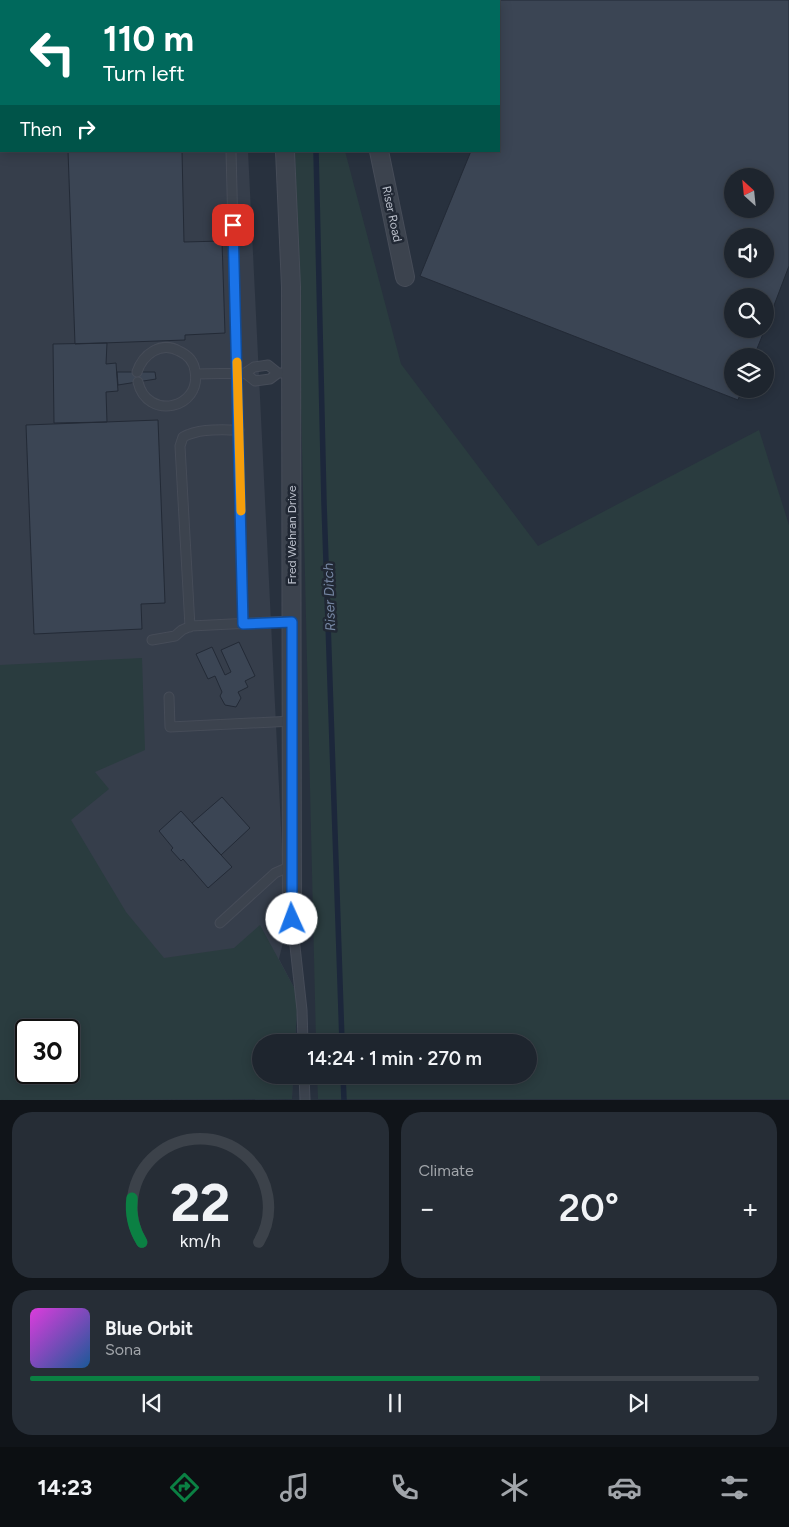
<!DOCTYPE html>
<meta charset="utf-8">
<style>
:root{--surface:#1e252e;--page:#262d36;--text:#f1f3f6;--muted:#a1a5aa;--line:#3c424a;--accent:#0b8043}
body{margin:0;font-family:Figtree,sans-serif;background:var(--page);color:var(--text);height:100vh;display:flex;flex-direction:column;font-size:19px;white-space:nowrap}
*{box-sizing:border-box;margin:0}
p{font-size:16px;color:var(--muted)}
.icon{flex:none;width:28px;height:28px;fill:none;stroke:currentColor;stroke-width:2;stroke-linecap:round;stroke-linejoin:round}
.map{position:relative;height:1100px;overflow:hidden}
.sheet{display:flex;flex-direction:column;gap:12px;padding:12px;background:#101419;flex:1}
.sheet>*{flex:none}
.banner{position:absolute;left:0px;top:0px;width:500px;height:152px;box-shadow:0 2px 12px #0003,0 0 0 1px var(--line);background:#00695c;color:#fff;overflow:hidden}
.needle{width:32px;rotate:333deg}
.controls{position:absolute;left:724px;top:168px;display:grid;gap:10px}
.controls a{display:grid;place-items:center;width:50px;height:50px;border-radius:50%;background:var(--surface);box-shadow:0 2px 12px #0003,0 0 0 1px var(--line);font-size:25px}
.speed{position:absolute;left:15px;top:1019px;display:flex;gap:10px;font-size:25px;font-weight:700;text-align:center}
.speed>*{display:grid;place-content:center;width:65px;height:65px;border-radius:50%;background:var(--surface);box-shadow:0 2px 12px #0003,0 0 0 1px var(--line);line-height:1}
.speed .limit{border:2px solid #111;border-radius:8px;background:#fff;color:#111}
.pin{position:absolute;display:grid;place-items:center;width:42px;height:42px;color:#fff;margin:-21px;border-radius:10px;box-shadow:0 2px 8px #0006}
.me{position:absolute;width:55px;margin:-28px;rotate:358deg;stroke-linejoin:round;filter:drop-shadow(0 0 4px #0008)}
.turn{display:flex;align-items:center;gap:18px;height:105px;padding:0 20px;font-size:22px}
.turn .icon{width:65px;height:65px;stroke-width:2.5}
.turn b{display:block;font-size:35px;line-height:42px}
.then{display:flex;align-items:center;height:48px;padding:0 20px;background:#0003;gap:10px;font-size:19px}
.big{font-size:38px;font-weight:600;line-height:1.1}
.sheet .tile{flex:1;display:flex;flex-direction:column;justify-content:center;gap:8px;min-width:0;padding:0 18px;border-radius:20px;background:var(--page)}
.sheet .dial{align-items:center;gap:0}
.dial svg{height:130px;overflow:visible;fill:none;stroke:var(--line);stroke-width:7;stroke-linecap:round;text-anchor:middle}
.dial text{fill:var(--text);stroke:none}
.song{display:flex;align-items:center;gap:15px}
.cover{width:60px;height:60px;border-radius:8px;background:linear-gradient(135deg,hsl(300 70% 55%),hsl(210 70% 35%))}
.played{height:5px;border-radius:2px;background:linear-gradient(90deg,var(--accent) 70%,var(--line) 70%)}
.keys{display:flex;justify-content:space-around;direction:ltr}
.heat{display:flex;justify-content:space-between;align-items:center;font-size:28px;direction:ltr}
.sheet .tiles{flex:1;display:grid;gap:12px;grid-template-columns:1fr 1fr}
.tile:last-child{grid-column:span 2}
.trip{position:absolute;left:252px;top:1034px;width:285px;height:50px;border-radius:25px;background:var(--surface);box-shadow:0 2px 12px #0003,0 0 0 1px var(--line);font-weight:600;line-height:50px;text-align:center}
.dock{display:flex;height:80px;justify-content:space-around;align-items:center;background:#0c0f12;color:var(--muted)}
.dock .icon{width:35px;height:35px}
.dock .current{color:var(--accent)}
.dock b{font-size:22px;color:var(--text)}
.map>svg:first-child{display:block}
</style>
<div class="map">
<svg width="789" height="1100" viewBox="0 0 789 1100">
<rect width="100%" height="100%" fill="#28313e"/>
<path fill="#363e4b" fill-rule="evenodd" d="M0,0h240v1h-239v150h247l38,779 -7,29 19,36 -3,47h-34v33h32l-1,24 -292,1zM26,1030h43v42h-43z"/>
<path fill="#2a3c3f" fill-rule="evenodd" d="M295,151h50l56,213 137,182 221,-116 30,95v574h-471l-1,-24h212v-33h-213z
M142,658l3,92 -50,22 14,17 -38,31 55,92 38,46 70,-10 26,-23 38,70 -3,47h-34v33h32l-1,24 -292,1v-435zM26,1030h43v42h-43z"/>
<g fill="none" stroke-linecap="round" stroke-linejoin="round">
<path stroke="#1c273b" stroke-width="5.5" d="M310,0v1
M316,151l8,352 18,539
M343,1075l1,25"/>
</g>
<path fill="#3b4554" stroke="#232a36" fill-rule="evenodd" d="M113,0h106v1h-106z
M453,0h336v266l-24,63v-33h-33v33h33l-11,27h-22v33h10l-4,11 -318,-124 51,-125h28v-150h-46zM732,176h33v33h-33zM732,236h33v33h-33z
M68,151h114l2,91 38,-1 3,92 -40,2v5l-110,4z
M107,343l-1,21 10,-1 2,28 -12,1 1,30 -53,1 -1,-79z
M117,372h38l1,7 -38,6z
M158,420l7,183 -24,1 1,25 -108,5 -8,-209z
M239,642l16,34 -10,5 3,6 -10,5 3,6 -5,9 -11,-2 -5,-9 2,-4 -7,-16 -7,3 -12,-25 16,-7 13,28 6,-3 -10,-22z
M222,797l28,31 -29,27 -29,-32z
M181,811l51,56 -24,21 -25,-29 -2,2 -10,-11 2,-2 -14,-17z"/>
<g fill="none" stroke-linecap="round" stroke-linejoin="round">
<g stroke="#464c58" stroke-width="11">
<path id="service" d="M238,0v1
M231,151l12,473
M137,372c6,-18 24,-31 42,-21 9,4 15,11 16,20 7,38 -48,50 -57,11
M245,373l10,8 15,-2 8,-6h5
M196,374l49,-1 9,-6 14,-2 10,8
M190,627l-10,-181 3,-9c17,-9 36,-7 56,-7
M152,640l23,-4 7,-6 9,-4 101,-5
M169,697l1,30 123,-6
M292,919l10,91 1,32
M220,923l55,-50 16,-7
M304,1075l1,25"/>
</g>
<g stroke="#464c58" stroke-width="20">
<path id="minor" d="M278,0v1
M359,0v1
M285,151l6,136 1,632
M379,151l26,126"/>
</g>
<use href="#service" stroke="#3c434e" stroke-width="9"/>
<use href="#minor" stroke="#3c434e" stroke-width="18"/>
</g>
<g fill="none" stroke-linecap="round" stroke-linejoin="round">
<g stroke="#114b97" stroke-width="12">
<path id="route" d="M233,225l10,399 49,-2v297"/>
</g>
<use href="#route" stroke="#1a73e8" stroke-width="9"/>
<path stroke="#f59e0b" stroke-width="9" d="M237,362l4,149"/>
</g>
<g text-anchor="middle" stroke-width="5" stroke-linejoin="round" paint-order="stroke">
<g font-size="12" fill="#b9bec9" stroke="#212834">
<text transform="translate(392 214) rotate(78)" y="4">Riser Road</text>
<text transform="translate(292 535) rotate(-90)" y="4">Fred Wehran Drive</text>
</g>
<g font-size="14" font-style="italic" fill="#7687a4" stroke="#212834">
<text transform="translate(329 597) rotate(-92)" y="5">Riser Ditch</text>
</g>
</g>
</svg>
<div class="controls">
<a><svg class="needle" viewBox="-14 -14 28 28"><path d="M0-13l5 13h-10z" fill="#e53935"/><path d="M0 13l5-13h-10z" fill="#a1a5aa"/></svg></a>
<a><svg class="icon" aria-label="sound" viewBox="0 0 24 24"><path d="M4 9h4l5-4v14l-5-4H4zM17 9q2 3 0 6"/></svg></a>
<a><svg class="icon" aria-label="search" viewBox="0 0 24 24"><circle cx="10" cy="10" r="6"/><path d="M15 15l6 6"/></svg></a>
<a><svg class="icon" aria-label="layers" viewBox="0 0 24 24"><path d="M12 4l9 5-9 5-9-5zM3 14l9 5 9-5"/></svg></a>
</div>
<div class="speed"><div class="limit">30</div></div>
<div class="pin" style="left:233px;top:225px;background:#d93025"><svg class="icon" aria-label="arrive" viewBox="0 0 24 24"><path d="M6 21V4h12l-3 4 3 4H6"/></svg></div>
<svg class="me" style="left:292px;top:919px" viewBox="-20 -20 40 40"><circle r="19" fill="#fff"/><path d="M0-13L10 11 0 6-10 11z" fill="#1a73e8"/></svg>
<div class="trip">14:24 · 1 min · 270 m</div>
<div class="banner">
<div class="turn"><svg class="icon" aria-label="left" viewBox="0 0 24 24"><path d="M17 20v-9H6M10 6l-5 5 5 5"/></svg><div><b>110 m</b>Turn left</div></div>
<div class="then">Then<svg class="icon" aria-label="right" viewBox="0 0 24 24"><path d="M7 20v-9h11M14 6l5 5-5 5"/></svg></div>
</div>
</div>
<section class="sheet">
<div class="tiles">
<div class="tile dial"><svg viewBox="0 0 100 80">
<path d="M14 69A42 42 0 1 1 86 69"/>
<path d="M14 69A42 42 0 0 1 8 42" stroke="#0b8043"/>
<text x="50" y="56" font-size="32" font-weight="700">22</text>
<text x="50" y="72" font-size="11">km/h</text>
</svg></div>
<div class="tile"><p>Climate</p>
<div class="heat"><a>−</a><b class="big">20°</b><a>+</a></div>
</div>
<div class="tile">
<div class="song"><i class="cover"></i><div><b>Blue Orbit</b><p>Sona</p></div></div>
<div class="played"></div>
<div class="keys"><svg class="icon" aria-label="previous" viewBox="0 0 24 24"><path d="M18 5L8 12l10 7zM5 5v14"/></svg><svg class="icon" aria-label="pause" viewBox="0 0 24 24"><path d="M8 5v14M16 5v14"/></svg><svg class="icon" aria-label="next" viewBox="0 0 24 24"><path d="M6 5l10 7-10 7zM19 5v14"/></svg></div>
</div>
</div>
</section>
<nav class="dock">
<b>14:23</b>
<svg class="icon current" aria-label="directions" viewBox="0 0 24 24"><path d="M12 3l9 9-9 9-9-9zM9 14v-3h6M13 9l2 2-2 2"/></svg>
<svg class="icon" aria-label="music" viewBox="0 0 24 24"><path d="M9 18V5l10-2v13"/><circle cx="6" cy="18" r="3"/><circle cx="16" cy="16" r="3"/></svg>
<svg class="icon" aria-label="phone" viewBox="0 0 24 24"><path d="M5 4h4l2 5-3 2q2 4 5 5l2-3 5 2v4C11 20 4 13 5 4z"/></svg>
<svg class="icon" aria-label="climate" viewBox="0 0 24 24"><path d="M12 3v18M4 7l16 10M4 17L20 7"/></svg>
<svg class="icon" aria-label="car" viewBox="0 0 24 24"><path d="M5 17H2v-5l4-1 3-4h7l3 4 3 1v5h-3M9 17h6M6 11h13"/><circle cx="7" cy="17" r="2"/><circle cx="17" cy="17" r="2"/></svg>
<svg class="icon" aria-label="filters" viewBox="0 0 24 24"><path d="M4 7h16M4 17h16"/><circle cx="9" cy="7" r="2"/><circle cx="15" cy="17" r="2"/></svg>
</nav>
